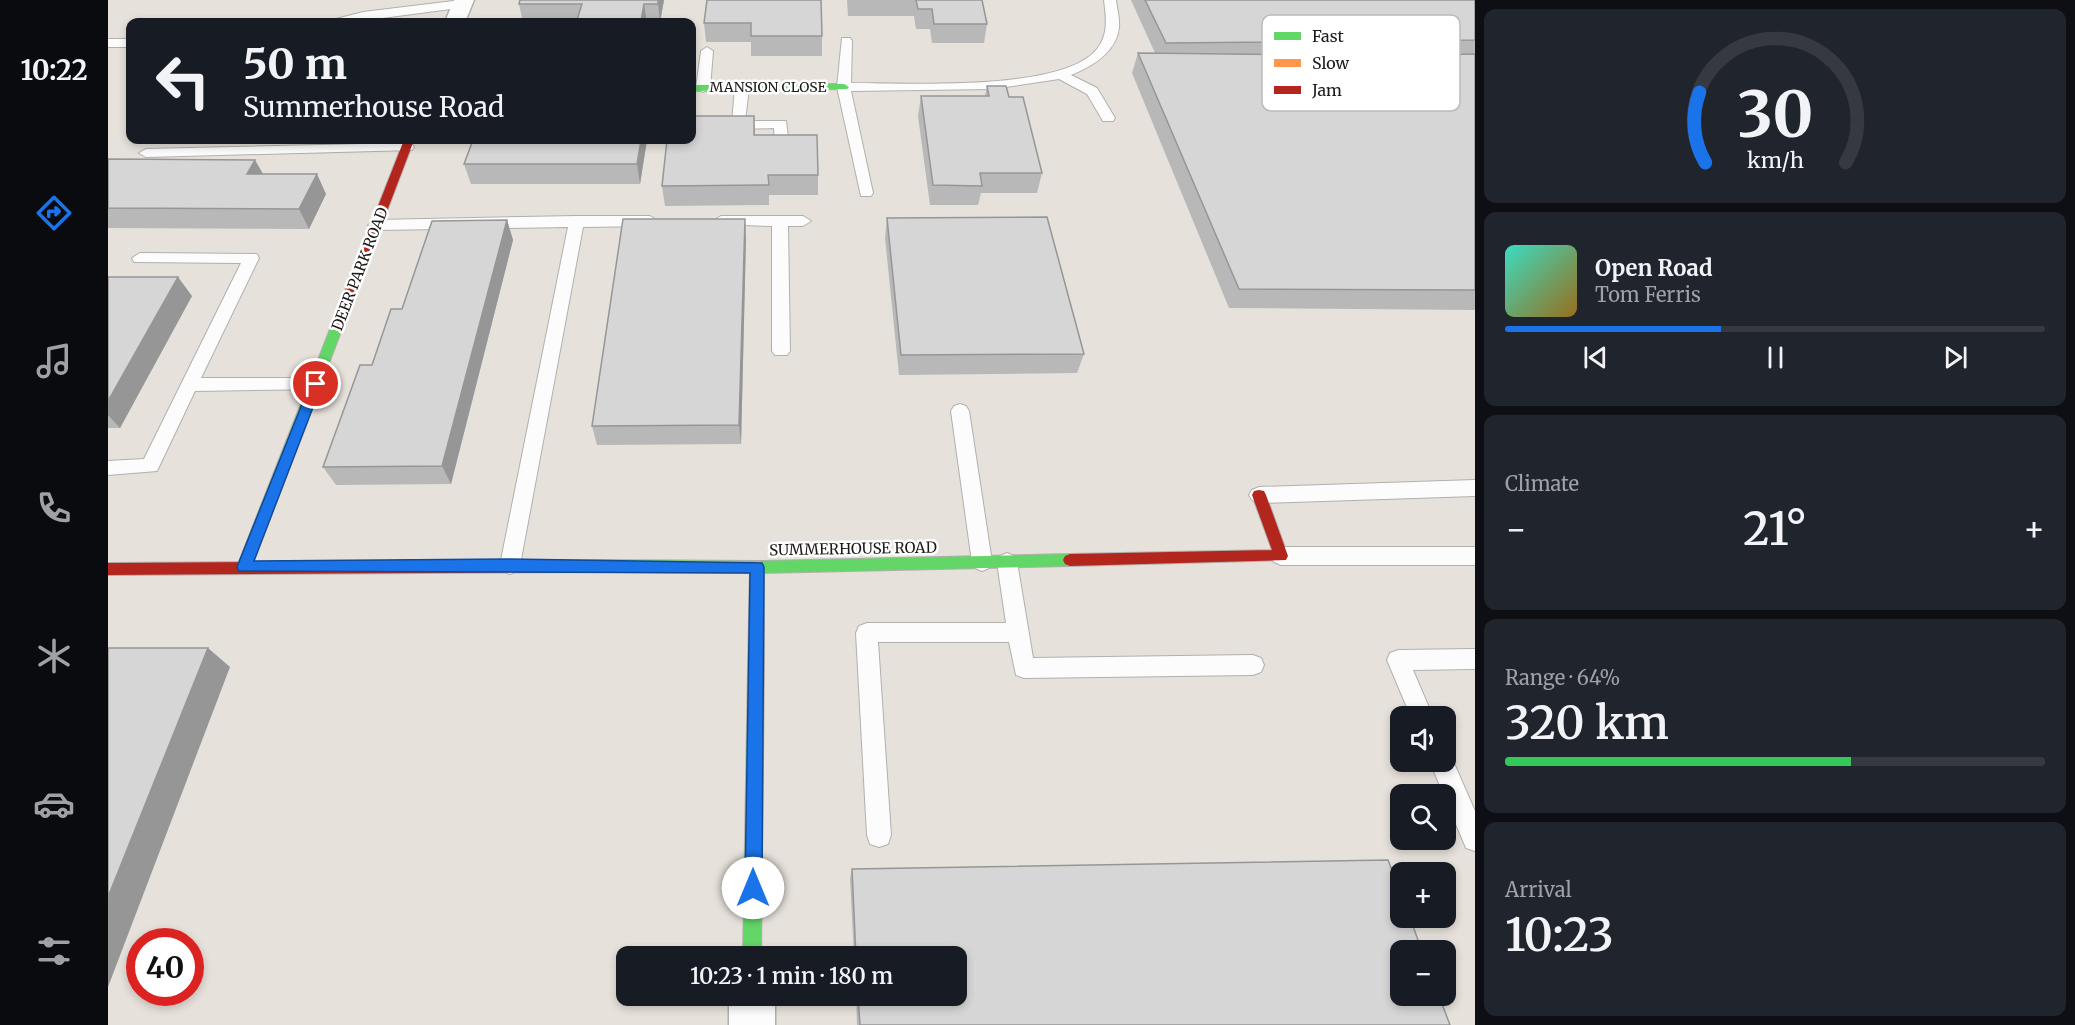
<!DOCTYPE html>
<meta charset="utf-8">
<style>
:root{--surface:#171b24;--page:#20242c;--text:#f1f3f6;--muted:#9ea1a6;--line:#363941;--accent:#1a73e8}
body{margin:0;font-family:Merriweather,serif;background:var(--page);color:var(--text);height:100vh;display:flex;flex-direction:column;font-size:22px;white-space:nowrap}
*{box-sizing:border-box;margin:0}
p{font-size:20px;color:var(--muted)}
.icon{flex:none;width:33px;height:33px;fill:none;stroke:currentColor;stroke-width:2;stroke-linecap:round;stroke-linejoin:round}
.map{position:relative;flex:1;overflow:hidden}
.drawer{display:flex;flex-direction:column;gap:9px;padding:9px;background:#0d0f14;width:600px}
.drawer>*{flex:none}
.hud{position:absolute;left:18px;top:18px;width:570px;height:126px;border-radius:12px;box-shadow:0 3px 9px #0003;background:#171b24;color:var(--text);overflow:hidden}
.buttons{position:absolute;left:1282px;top:706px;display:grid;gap:12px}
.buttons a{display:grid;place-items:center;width:66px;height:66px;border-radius:12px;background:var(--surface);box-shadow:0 3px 9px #0003;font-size:30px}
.speed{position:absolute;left:18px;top:928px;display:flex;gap:12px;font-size:30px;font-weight:700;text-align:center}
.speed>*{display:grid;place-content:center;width:78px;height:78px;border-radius:50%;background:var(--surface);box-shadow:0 3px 9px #0003;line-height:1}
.speed .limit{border:9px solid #d22;background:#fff;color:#111}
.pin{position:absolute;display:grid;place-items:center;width:51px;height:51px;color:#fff;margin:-26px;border:3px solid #fff;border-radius:50%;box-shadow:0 2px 6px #0007}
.me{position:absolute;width:66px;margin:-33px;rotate:0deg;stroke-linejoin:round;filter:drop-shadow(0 0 4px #0008)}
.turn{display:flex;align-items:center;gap:21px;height:126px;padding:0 18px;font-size:27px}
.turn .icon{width:78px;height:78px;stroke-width:2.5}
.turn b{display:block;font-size:42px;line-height:51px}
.big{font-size:45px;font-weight:600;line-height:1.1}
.drawer .widget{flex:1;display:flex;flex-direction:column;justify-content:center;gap:9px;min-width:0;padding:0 21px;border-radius:12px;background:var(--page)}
.drawer .dial{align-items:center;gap:0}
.dial svg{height:156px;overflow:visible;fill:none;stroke:var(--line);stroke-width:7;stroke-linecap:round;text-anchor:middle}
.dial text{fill:var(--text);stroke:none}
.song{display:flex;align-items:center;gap:18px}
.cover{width:72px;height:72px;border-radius:9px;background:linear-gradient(135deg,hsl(170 70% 55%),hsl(40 70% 35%))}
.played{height:6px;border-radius:3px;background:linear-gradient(90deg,var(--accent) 40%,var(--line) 40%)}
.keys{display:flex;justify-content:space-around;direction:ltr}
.heat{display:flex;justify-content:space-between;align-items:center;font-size:33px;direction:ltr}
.charge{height:9px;border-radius:4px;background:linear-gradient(90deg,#34c759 64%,var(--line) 0)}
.trip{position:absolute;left:508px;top:946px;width:351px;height:60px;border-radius:12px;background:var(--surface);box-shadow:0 3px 9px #0003;font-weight:600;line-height:60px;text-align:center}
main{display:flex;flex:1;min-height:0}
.tab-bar{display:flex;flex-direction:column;width:108px;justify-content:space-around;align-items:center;background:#090b0e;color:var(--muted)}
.tab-bar .icon{width:42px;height:42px}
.tab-bar .active{color:var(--accent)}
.tab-bar b{font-size:27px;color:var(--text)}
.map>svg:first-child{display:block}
</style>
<main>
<nav class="tab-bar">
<b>10:22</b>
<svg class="icon active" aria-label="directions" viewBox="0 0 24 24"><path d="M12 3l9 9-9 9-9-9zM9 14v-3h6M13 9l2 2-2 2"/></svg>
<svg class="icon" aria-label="music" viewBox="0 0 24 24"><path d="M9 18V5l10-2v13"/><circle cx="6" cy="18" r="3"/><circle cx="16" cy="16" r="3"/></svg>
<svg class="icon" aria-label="phone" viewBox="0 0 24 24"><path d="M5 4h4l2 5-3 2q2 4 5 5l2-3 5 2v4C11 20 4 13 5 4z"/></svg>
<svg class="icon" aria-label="climate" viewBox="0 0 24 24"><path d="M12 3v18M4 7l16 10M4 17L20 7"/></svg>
<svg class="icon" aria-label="car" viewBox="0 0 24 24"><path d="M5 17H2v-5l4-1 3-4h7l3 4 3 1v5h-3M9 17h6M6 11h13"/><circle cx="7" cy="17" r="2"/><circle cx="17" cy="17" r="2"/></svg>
<svg class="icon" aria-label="filters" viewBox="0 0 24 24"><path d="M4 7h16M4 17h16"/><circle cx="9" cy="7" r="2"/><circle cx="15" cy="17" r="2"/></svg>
</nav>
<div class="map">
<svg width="1367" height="1025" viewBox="0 0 1367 1025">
<rect width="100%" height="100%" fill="#f0eeec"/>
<path fill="#e6e1da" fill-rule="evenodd" d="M0,0h1367v1025h-1367zM22,22h562v118h-562zM1293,717h45v45h-45zM1293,795h45v45h-45zM1293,873h45v45h-45zM32,942h50v51h-50zM1293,951h45v45h-45zM519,957h330v39h-330z"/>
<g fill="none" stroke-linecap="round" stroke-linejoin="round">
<g stroke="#b2b0ae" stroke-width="2">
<path id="lane" d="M354,0l6,4 -2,3 -114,15h-18l2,-3 27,-7z
M996,0h12c1,9 4,19 3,28 -3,25 -28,39 -48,47l26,13 18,30 -2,3h-10l-16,-27 -28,-15 -66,10 -142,2 22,102 -2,3h-10l-24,-109 5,-49h8l2,3 -1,42c54,0 212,9 246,-34 12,-15 9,-32 7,-49z
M0,39h22v8h-22z
M599,47l6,4 -3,37 -7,4 -7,-4 5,-37z
M634,84l7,4 -4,33h41l3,23 -2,3 -5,1 -7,-4 -1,-16 -82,3v-8l40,-1 3,-34z
M299,143l5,1 2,3 -2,3 -266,7 -7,-4 7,-4z
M469,216h73l8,5 -8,5 -67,1 -63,338 -3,6 -7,3 -7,-3 -3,-6 68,-338 -192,3 -8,-5 8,-5z
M613,216h82l8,5 -8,5h-15l2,125 -3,4h-12l-3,-4v-125l-56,-2 -3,-3z
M32,253l117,1 2,4 -58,120h115l6,1 3,5 -3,5 -127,2 -38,80 -49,4v-14l36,-2 97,-196 -107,-1 -2,-4z
M852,404l6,2 3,5 23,151 -3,6 -7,3 -7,-3 -3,-6 -21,-151 3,-5z
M1367,480v16l-216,7 -7,-3 -3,-5 3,-5 7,-3z
M1173,547h194v18h-194l-7,-3 -3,-6 3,-6z
M899,553l7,3 3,6 16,96 220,-3 8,3 3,7 -3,7 -8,3 -229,3 -8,-3 -7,-33h-131l13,193 -3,9 -9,3 -9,-3 -3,-9 -11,-202 3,-7 8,-3h139l-9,-61 3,-6z
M1367,649v20l-62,1 20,47h-22l-24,-57 3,-7 8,-3z
M1338,752l4,2 25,57v40l-9,-3 -36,-86h16z"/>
</g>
<g stroke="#b2b0ae" stroke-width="3">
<path id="street" d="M346,0h20l-9,22h-20z
M621,996h46v29h-46z"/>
</g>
<g stroke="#b2b0ae" stroke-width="2">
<path id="fast" d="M736,84l5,3 -2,2 -155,2v-6z
M230,320l6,4 -93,243 -2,4 -5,2 -5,-2 -2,-4 95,-243z
M962,554l5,2 2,4 -2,4 -5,2 -313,7 -152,-1 -5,-2 -2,-4 2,-4 5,-2 152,1z
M648,659l5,2 3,5 -3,291h-18l5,-291 3,-5z"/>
</g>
<g stroke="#b2b0ae" stroke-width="2">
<path id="slow" d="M649,561l5,2 2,4v99l-3,5 -5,2 -5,-2 -3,-5 2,-99 2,-4z"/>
</g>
<g stroke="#b2b0ae" stroke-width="2">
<path id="jam" d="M296,140h10l-70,184 -6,4 -4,-1 -2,-3z
M1151,490l5,1 2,4 22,61 -2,4 -216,6 -5,-2 -2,-4 2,-4 5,-2 202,-4 -20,-55 2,-4z
M497,560l5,2 2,4 -2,4 -5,2 -497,3v-12z"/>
</g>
<use href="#lane" fill="#fdfcfc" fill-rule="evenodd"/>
<use href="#street" fill="#fdfcfc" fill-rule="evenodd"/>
<use href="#fast" fill="#63d668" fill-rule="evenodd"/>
<use href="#slow" fill="#ff974d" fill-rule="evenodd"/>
<use href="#jam" fill="#b3261e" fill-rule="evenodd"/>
</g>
<path fill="#b9b8b8" d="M556,0l-4,22h-137l-4,-18z
M599,0l115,36v20h-71v-14h-45l-2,-19z
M739,0h135l5,24 -3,19h-52l-2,-14h-14l-2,-13h-66z
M1023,0h344v310l-246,-2 -97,-235 6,-20h17z
M879,86l22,11 33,76 -5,20h-56l-3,12h-48l-12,-89 3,-20h64z
M646,116l1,19 63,40v20h-49v10l-104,1 -3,-20z
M365,140h174l-7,44h-169l-7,-20z
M0,159l154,15 64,20 -17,35 -201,-1z
M779,218l197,136 -7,19 -178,2 -14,-137z
M399,220l6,20 -62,244 -115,1 -13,-18 49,-102 30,-56z
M638,238l-5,206 -144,1 -5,-19z
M0,277l84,19 -72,132h-12z
M744,869l598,156h-593l-1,-29h101v-39h-103l-4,-78z"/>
<path fill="#969696" d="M550,0h6l-4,22 -2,-18z
M536,4l3,18h-6v-1z
M533,140h6l-7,44 -3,-20z
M147,160l11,19 -19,-5z
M209,174l9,20 -17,35 -10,-20z
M637,219l1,19 -5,206 -2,-19z
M399,220l6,20 -62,244 -9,-18z
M70,277l14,19 -72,132 -12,-13v-14z
M100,648l22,19 -122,320v-90z"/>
<path fill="#d7d6d6" stroke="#969696" stroke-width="1.5" d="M412,0h138v4h-14l-3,17 -64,-1 5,-16h-63z
M599,0h114l1,36h-71v-13h-47z
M808,0h66l5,24h-53l-2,-15h-14z
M1037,0h330v40l-309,3z
M1030,53l253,3 84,-2v236l-236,-1z
M879,86h19l3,11h14l19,76h-62l2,13 -49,-1 -12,-89h68z
M584,116h62v19h63l1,40h-50l1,10 -107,1 5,-46h25z
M365,140h168l-4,24h-173z
M0,159l147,1 -8,14h70l-18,35 -191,-1z
M939,217l37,137 -183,1 -14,-137z
M515,219h122l-6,206 -147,1z
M399,220l-65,246 -119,1 37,-102h12l19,-56h11l30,-88z
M0,277h70l-70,124z
M0,648h100l-100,249z
M1280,860l13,34v24h9l12,33h-21v45h38l11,29h-590l-2,-29h99v-39h-101l-4,-88z"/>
<path fill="#1a73e8" stroke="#114b97" stroke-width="1.5" d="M208,379l6,5 -68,177 256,-2 252,4 2,4 -2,321 -2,7 -7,2 -6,-2 -2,-7 5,-315 -511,-2 -2,-4 73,-183z"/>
<g text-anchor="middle" stroke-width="5" stroke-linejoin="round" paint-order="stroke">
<g font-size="14" fill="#1c1b19" stroke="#fff">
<text x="660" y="92">MANSION CLOSE</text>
</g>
<g font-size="15" fill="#1c1b19" stroke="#fff">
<text transform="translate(252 269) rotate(-69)" y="5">DEER PARK ROAD</text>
<text transform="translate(745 549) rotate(-1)" y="5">SUMMERHOUSE ROAD</text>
</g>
</g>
<rect x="1154" y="15" width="198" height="96" rx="9" fill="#fff" stroke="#bbbbba" stroke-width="1.5"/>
<rect x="1166" y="32" width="27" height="8" fill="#63d668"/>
<rect x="1166" y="59" width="27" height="8" fill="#ff974d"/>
<rect x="1166" y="86" width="27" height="8" fill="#b3261e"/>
<g font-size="16" fill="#1c1b19">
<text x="1204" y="42">Fast</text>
<text x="1204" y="69">Slow</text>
<text x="1204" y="96">Jam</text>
</g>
</svg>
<div class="buttons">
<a><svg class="icon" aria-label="sound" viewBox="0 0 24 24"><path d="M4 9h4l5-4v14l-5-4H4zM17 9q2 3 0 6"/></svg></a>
<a><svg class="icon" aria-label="search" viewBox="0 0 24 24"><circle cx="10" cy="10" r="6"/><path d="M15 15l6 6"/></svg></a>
<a>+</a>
<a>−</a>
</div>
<div class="speed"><div class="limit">40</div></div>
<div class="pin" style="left:208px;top:384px;background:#d93025"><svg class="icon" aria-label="arrive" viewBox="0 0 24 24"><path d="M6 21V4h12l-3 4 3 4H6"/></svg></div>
<svg class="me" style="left:645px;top:888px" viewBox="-20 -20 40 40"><circle r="19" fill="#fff"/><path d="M0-13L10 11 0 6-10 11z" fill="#1a73e8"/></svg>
<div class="trip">10:23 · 1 min · 180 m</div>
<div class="hud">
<div class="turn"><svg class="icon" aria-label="left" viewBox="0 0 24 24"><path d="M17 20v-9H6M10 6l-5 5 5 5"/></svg><div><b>50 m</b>Summerhouse Road</div></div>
</div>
</div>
<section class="drawer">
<div class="widget dial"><svg viewBox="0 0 100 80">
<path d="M14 69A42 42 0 1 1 86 69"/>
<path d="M14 69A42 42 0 0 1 11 33" stroke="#1a73e8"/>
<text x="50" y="56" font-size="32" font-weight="700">30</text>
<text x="50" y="72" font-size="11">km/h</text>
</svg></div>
<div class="widget">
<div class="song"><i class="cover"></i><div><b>Open Road</b><p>Tom Ferris</p></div></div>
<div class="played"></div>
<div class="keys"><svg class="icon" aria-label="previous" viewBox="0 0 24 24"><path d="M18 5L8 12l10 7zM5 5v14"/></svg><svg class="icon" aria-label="pause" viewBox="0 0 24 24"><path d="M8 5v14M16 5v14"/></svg><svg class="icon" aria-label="next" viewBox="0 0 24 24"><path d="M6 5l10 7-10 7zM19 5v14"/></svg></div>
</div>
<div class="widget"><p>Climate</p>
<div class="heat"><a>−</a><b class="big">21°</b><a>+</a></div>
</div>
<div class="widget"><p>Range · 64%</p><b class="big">320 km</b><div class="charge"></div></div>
<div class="widget"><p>Arrival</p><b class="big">10:23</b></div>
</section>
</main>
